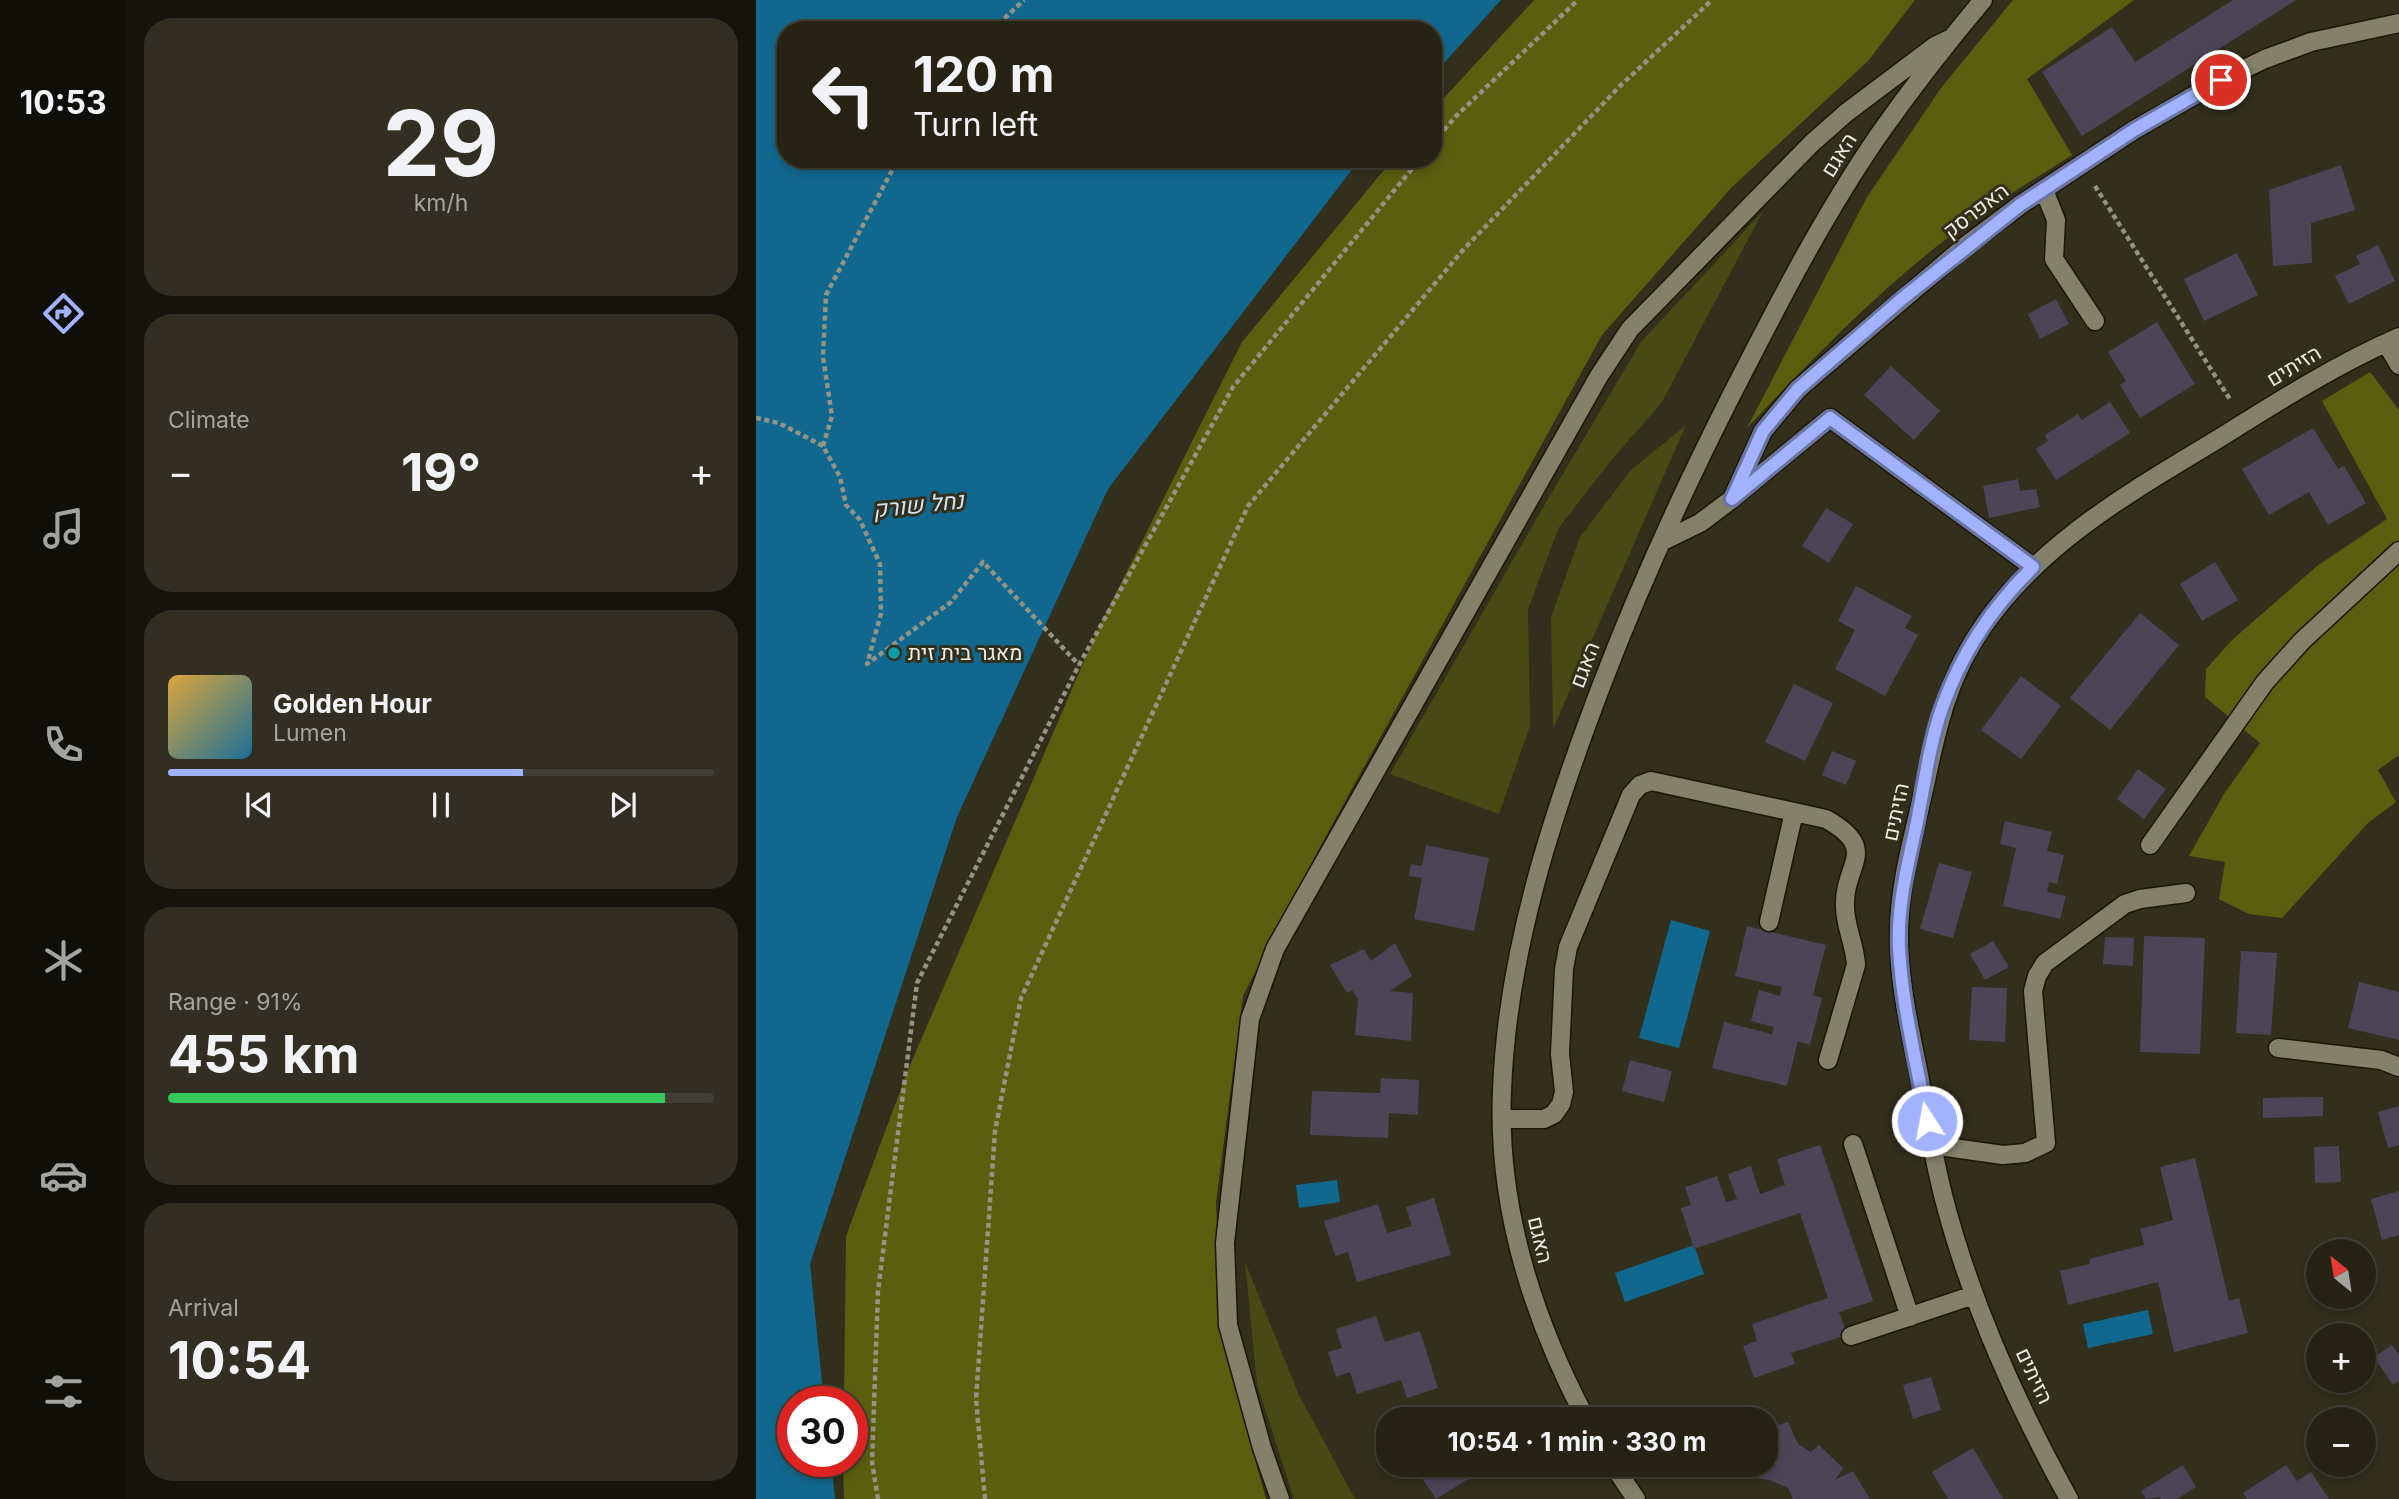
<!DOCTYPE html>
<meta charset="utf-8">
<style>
:root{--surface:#262315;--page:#322f22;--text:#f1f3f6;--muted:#a4a4a0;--line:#424034;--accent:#a3b2fd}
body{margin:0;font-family:Inter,Heebo,sans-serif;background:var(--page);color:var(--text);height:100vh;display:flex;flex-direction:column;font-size:26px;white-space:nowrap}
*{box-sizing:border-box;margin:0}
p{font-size:23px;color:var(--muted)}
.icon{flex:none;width:38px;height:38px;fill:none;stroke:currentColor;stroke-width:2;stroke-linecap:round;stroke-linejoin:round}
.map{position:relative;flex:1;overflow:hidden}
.side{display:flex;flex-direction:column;gap:18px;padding:18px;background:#15130c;width:630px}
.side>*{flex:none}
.guide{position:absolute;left:21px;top:21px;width:665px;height:147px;border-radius:28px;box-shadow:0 4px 10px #0003,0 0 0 2px var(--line);background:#262315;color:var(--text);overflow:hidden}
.needle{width:46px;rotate:330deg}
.fabs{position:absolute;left:1550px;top:1239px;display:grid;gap:14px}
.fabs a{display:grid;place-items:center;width:70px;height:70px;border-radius:50%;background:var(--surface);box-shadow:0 4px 10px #0003,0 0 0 2px var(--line);font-size:35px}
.speed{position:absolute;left:21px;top:1386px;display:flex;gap:14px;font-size:35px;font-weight:700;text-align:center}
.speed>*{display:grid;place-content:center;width:91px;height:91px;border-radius:50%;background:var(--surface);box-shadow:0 4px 10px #0003,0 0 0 2px var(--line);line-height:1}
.speed .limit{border:10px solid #d22;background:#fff;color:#111}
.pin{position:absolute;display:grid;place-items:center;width:60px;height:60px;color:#fff;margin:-30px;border:4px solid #fff;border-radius:50%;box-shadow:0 2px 7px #0007}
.me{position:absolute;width:77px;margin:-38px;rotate:349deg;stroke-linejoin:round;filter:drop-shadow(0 0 5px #0008)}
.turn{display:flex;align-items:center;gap:24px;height:147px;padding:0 21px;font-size:32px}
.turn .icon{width:91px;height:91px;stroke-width:2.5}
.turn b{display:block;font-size:49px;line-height:60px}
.big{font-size:52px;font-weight:700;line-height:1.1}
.side .card{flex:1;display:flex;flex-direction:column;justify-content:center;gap:10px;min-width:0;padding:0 24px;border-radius:28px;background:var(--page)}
.side .dial{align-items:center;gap:0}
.dial b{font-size:91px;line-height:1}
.song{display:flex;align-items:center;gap:21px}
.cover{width:84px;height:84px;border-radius:10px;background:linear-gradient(135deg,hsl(40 70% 55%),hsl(200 70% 35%))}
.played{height:7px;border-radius:4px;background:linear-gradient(90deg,var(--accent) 65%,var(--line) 65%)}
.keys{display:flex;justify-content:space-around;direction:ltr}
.heat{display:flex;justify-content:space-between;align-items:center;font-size:38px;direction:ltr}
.charge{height:10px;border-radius:5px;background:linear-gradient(90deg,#34c759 91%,var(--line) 0)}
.trip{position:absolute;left:620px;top:1407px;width:402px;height:70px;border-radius:28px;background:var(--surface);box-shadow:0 4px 10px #0003,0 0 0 2px var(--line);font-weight:700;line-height:70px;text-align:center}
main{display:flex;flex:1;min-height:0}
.dock{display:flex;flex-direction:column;width:126px;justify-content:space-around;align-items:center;background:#0f0e08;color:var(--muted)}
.dock .icon{width:49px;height:49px}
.dock .current{color:var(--accent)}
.dock b{font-size:32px;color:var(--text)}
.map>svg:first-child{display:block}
</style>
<main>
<nav class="dock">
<b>10:53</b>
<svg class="icon current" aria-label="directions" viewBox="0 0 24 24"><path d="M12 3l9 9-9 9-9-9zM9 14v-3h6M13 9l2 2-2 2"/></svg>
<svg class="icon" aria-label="music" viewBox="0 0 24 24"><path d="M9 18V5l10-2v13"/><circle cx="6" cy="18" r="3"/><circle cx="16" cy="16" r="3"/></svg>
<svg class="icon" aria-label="phone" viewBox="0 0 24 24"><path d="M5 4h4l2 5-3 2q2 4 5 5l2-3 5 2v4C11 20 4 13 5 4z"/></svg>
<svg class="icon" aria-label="climate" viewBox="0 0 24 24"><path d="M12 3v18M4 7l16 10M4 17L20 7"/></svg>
<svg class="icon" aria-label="car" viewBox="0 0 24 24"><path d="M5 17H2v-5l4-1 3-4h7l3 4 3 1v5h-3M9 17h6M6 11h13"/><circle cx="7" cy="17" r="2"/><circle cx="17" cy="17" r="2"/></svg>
<svg class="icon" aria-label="filters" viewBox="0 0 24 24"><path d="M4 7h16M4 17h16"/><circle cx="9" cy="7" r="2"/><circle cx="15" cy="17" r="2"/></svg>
</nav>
<section class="side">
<div class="card dial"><b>29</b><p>km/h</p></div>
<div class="card"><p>Climate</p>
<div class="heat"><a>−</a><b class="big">19°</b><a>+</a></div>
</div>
<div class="card">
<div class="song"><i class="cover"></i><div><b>Golden Hour</b><p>Lumen</p></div></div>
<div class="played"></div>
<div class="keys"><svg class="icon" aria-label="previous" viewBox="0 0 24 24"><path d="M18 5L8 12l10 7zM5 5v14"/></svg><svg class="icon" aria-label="pause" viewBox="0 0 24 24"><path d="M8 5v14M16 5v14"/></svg><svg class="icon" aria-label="next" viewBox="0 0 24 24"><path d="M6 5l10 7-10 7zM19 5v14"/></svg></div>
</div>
<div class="card"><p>Range · 91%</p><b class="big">455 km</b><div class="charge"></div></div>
<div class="card"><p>Arrival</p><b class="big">10:54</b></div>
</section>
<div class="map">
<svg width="1643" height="1499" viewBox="0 0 1643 1499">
<rect width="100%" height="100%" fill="#322f1c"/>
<path fill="#474a12" d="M1007,211l-101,191 -53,61 -51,66 -30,80 2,117 -31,88 -109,-40 158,-275 93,-157z
M930,425l-133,304 -2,-112 29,-80 51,-67z
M489,1262l54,133 56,104h-61l-37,-115z"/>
<path fill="#5a5f0f" d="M778,0h381l-47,61 -137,127 -129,147 -281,510 -78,151 -27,206 6,140 44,157h-422l-1,-38h9v-59h-8l2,-166 62,-166 189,-439 145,-289 151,-183h40v-49z
M1257,0h121l-107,79 45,76c-34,22 -70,43 -103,67 -82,59 -153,133 -222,206l120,-231 74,-109z
M1614,372l29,38v345l-21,15 18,32 -28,21 -86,95 -33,-4 -30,-15 6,-37 -36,-6 35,-62 36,-51 -55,-46 1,-28 26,-29 85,-74 70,-47 -65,-118z"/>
<path fill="#11688e" d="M0,0h745l-68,75v-45h-647v129h574l-252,330 -151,328 -147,447 14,138h-31v59h38l4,38h-79z
M915,920l39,11 -31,117 -40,-10z
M581,1180l3,22 -41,6 -3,-23z
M938,1245l10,29 -79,28 -10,-29z
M1392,1310l5,24 -65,14 -5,-24z"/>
<path fill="#4b4558" d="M1477,0h63l-214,136 -40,-64 70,-45 23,35z
M1585,165l14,45 -44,13 1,40 -39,3 -4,-76z
M1622,245l17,36 -46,23 -14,-28 25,-12 -4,-8z
M1481,253l21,42 -54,26 -20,-42z
M1300,299l13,25 -29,15 -12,-25z
M1401,322l38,62 -55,34 -20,-33 6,-4 -18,-29z
M1135,366l49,45 -26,29 -50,-45z
M1354,402l20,31 -74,47 -20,-31 12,-8 -3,-6 33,-21 4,6z
M1557,428l25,41 6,-3 22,37 -38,22 -19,-33 -40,23 -27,-46z
M1262,479l2,12 16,-2 4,18 -51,11 -6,-32z
M1070,508l27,16 -24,39 -27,-17z
M1459,562l23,38 -36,21 -22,-37z
M1100,586l56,30 -7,12 13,7 -33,61 -50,-27 20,-39 -17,-9z
M1384,613l39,32 -69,85 -40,-32z
M1265,676l40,30 -40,53 -40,-29z
M1038,684l39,19 -28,58 -40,-19z
M1076,751l24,10 -10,24 -24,-10z
M1382,769l28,20 -22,30 -27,-20z
M1249,821l47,11 -5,19 17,4 -7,29 -8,-2 -2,10 19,4 -6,23 -57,-13 13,-58 -16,-4z
M670,845l63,13 -15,73 -60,-12 8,-41 -13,-2 2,-12 11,2z
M1183,863l33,9 -19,66 -33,-9z
M991,926l79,19 -13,50 9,3 -12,47 -12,-4 -11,45 -75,-18 12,-46 48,12 2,-7 -23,-6 8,-31 21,6 2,-9 -47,-11z
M1388,936l61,2 -5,116 -60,-2z
M1349,937l29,1 -1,28 -30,-2z
M1237,941l16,26 -24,13 -15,-26z
M639,943l17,33 -22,15 23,2 -2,48 -56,-6 3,-36 -6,-9 -5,3 -17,-28 34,-16 7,12z
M1485,951l36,2 -6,82 -35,-2z
M1603,982l40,10v48l-51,-12z
M1216,987l35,1 -2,54 -36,-2z
M874,1060l42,11 -8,31 -42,-11z
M625,1078l38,2 -1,35 -29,-2 -1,25 -78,-3 2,-44 68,2z
M1567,1097v19l-60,2v-20z
M1643,1106v39l-11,3 -10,-36z
M1064,1145l53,156 -34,11 8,23 -56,18 4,11 -41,14 -11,-32 14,-5 -5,-17 76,-26 -28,-85 -106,36 -13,-41 10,-3 -6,-18 32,-11 9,26 11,-3 -9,-25 23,-8 9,28 25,-9 -8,-26z
M1583,1146l2,36 -26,1 -1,-36z
M1439,1158l34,143 10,-3 9,35 -74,19 -16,-70 -90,23 -8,-34 30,-7 -1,-5 55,-14 -4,-16 33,-9 -13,-53z
M1643,1191v44l-17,5 -11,-41z
M678,1198l17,57 -94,27 -9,-30 -13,4 -11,-35 54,-17 9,29 25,-7 -6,-19z
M620,1316l9,26 35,-11 18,57 -31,10 -6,-18 -44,14 -7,-22 -14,5 -8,-25 14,-4 -6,-19z
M1636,1345l7,10v26l-6,4 -19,-28z
M1175,1377l10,33 -28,9 -10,-34z
M1032,1422l10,22 13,8 8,-7 24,23 -8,12 18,-9 17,28h-77l-5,-11 -18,-8 -61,-8 1,-7h56v-20l4,1 8,-5 -6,-14z
M1217,1448l30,51h-55l-16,-27z
M657,1465h78l-55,34z
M1427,1465l13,22 -19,12h-16l-1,-2 -14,2 -5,-8z
M1530,1465l11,16 14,-9 18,27h-82l-4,-6z"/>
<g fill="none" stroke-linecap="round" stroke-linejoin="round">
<g stroke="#1a1706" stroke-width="21">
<path id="minor" d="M1288,190l12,30 -2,39 41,62
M1630,343l13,22
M979,496l95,-78 203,149
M905,542l39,-19 32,-24 31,-68 35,-42 166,-142 56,-42 114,-75 87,-50 44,-21 46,-17 88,-19
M1394,845l115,-163 37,-41 97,-90
M1013,922l25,-110
M1522,1048l103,12 18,7
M746,1119h42l10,-5 7,-10 3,-12 -4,-38 4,-85 4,-22 63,-152 9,-10 11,-4 175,38c55,31 17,45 19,88 0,19 10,38 11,58l-28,95
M1097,1144l57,173
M1176,1145l71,10 22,-2 21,-10 -13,-152 4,-15 8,-13 80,-59 15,-5 46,-6
M1095,1336l123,-41
M830,1419c-54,-102 -89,-211 -84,-328 5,-140 50,-276 100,-407 37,-97 80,-191 127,-284 46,-90 92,-181 149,-264 33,-47 68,-92 105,-136
M857,1465l23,34
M524,1499l-18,-51 -34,-123 -3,-82 25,-224 25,-70 324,-573 31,-47 182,-186 34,-30 89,-67 17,-8
M1313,1499c-53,-96 -99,-198 -126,-304 -10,-40 -17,-80 -24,-120 -9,-47 -21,-94 -20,-142 0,-50 15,-99 26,-148 12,-58 24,-111 59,-160 60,-85 147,-133 234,-186 59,-37 117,-74 181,-102"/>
</g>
<path stroke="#959384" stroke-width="4.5" stroke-dasharray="5 3.5" stroke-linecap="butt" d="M236,30l32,-30
M677,143l23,-27 122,-116
M1339,186l136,215
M0,418l23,5 44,23 17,31 6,28 14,15 20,44 1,50 -14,50 84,-62 32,-40 96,103
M67,446l9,-30 -9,-59 3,-62 72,-136
M122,1499l-6,-37 6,-171 39,-308 162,-318 154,-278 187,-228
M229,1499l-9,-100 19,-268 26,-133 227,-492 215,-256 156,-163 93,-87"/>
<use href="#minor" stroke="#84816b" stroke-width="18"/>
</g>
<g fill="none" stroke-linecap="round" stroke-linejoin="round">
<g stroke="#6a74a4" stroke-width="18">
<path id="route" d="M1171,1121c-10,-57 -25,-115 -28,-173 -2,-43 9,-84 18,-126 7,-36 13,-80 25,-114 19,-54 50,-101 91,-141l-203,-149 -98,81 31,-68 35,-42 105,-91 117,-93 114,-75 87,-50"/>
</g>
<use href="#route" stroke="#a3b2fd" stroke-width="12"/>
</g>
<circle fill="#0f9aa8" stroke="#322f1c" stroke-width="2.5" cx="138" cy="653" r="7"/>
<g text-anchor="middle" stroke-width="6" stroke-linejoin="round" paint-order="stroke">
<g font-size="21" fill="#efeee2" stroke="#322f1c">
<text transform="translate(1083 155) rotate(-58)" y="7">האגם</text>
<text transform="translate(1220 211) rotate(-37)" y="7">האפרסק</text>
<text transform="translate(1538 366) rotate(-31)" y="7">הזיתים</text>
<text transform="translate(829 665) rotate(-69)" y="7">האגם</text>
<text transform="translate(1140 812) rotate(-78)" y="7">הזיתים</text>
<text transform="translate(784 1240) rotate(77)" y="7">האגם</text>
<text transform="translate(1278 1376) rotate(65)" y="7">הזיתים</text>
</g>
<g font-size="21" fill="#efeee2" stroke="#322f1c" text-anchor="start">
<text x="152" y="660">מאגר בית זית</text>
</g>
<g font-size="23" font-style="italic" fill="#cfe5f3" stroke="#322f1c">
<text transform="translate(162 505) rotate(-6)" y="8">נחל שורק</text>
</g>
</g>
</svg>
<div class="fabs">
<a><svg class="needle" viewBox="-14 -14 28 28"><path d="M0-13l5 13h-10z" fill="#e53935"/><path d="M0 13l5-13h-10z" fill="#a4a4a0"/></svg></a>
<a>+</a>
<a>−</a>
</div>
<div class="speed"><div class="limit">30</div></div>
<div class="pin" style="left:1465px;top:80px;background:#d93025"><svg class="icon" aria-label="arrive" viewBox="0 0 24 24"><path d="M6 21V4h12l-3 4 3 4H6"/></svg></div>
<svg class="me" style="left:1171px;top:1121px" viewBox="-20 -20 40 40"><circle r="17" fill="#a3b2fd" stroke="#fff" stroke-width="3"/><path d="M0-11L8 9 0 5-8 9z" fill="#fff"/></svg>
<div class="trip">10:54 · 1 min · 330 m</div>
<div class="guide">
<div class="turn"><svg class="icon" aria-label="left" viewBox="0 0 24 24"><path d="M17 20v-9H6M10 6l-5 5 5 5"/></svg><div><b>120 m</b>Turn left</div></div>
</div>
</div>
</main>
